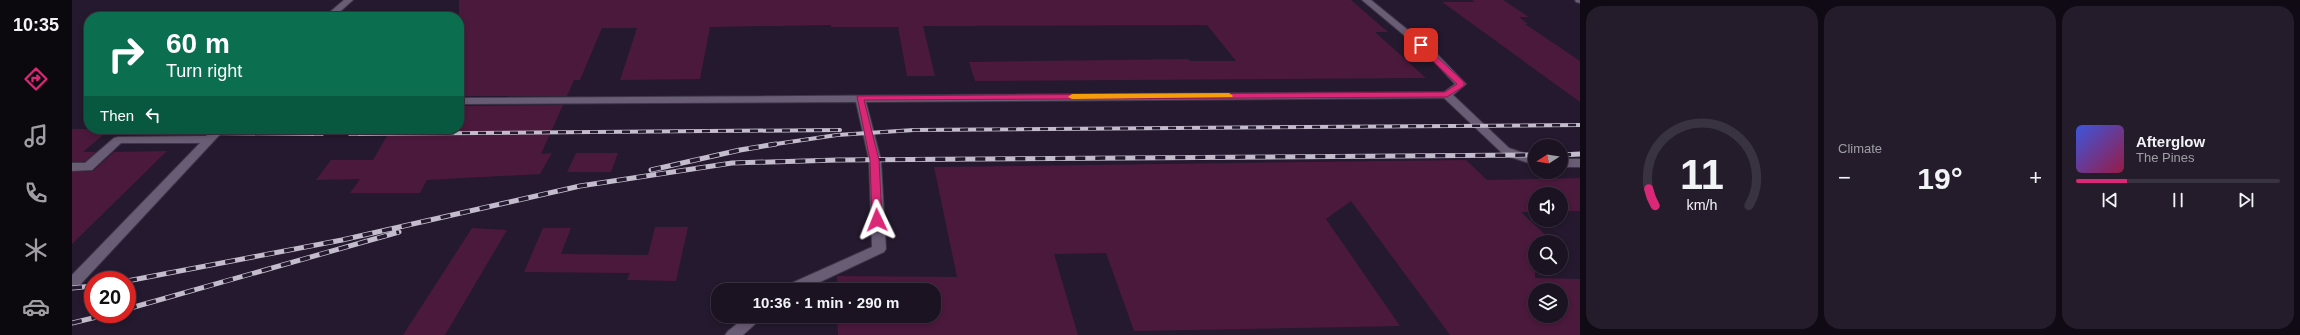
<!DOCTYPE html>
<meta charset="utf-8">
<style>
:root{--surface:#1b1322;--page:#241c2a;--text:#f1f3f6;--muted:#a09ea5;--line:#393240;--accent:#db2777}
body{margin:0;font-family:Helvetica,sans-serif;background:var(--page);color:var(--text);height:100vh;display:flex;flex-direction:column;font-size:15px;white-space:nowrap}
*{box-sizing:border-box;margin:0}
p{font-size:13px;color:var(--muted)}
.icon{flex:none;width:22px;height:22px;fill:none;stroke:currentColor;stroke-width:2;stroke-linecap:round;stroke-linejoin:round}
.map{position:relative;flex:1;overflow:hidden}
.details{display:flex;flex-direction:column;gap:6px;padding:6px;background:#0f0a13;width:720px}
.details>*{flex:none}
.hud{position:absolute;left:12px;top:12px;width:380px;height:122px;border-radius:16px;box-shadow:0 2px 6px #0003,0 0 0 1px var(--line);background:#0b6e4f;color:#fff;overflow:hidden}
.needle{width:26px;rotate:258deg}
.buttons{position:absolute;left:1456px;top:139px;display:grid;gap:8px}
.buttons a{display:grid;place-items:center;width:40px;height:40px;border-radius:50%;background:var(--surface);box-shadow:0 2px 6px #0003,0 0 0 1px var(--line);font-size:20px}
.speed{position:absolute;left:12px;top:271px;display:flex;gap:8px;font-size:20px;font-weight:700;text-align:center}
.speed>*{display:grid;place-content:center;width:52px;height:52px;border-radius:50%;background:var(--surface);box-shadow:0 2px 6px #0003,0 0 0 1px var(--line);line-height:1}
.speed .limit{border:6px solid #d22;background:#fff;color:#111}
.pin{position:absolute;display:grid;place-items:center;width:34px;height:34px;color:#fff;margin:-17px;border-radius:8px;box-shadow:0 2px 6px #0006}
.me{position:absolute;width:44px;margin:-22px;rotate:358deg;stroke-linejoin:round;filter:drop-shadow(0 0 3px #0008)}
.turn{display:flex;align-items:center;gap:14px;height:84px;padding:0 16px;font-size:18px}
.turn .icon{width:52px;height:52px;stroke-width:2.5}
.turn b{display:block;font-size:28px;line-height:34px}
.then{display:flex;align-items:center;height:38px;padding:0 16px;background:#0003;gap:8px;font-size:15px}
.big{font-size:30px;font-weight:700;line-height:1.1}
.details .tile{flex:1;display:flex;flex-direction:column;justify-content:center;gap:6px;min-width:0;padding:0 14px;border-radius:16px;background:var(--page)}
.details .dial{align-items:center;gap:0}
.dial svg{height:104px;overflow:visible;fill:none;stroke:var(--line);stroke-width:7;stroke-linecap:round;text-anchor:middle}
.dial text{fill:var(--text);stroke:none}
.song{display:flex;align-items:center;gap:12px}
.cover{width:48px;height:48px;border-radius:6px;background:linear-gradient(135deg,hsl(230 70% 55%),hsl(340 70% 35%))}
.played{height:4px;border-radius:2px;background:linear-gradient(90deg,var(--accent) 25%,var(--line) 25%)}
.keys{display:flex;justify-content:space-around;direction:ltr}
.heat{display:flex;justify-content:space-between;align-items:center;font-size:22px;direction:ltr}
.details .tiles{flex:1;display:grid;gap:6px;grid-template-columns:repeat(3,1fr)}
.trip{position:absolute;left:639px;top:283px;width:230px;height:40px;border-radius:16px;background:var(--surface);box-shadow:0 2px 6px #0003,0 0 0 1px var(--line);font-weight:700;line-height:40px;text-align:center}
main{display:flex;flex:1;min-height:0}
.tab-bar{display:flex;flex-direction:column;width:72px;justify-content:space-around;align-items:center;background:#0b080e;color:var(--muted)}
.tab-bar .icon{width:28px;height:28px}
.tab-bar .on{color:var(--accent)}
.tab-bar b{font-size:18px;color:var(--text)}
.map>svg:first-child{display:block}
</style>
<main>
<nav class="tab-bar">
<b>10:35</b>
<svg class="icon on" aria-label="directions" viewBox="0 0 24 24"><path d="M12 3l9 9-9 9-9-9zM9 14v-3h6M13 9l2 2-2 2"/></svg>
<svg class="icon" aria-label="music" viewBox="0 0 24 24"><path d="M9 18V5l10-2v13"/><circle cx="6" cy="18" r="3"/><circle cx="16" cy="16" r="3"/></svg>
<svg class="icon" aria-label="phone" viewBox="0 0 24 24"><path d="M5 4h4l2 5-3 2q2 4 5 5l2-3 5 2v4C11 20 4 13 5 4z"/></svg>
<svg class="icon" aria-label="climate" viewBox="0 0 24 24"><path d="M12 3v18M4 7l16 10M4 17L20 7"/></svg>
<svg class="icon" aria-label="car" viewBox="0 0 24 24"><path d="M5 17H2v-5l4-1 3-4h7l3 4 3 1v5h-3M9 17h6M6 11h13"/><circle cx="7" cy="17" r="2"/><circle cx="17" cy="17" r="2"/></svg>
</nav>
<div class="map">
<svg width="1508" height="335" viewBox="0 0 1508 335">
<rect width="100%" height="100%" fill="#24192e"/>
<path fill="#4b193c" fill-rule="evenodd" d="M387,0h892l37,32h-13l51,46 -451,3 -6,-19 219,-3 2,2h46l-29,-36 -284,1 12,50h-28l-9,-49h-67v-2l-121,2 -10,52 -80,1 17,-52h-35l-22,52h-6l-7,16h-108z
M1400,0h31l26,17h-10l9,7h-3l55,37v41l-138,-100h33z
M491,105l-22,49 11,-1 -12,21 -113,6 -7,13h-70l10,-14 -44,1 15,-20h42l18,-31h68v-23z
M0,129h38l-27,23h13l-12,10h-12z
M95,151l-95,93v-72l21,-1 21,-19z
M504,153h42l-7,19h-44z
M1394,160l21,20 93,-2v33h-19v-17h-26v18h-14l32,30h-18v36l45,1v56h-130l-99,-134 -25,18 74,107 -266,5 -28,-78 -52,1 24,81h-240l-1,-19h97v-26h-97v-14l120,1 -23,-110zM1463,290h26v26h-26z
M583,227h33l-12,54 -49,-1 3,-7 -106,-1 19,-44h28l-10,26 87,1z
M400,228l35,2 -62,105h-42z"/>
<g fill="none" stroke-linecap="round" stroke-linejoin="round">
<g stroke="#3e3547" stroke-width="2">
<path id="minor" d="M272,0h9l-19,17h-10z
M1290,0h9l64,52 31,32 -13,11 56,53 26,9v8l-25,-8 -9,-5 -57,-54 -578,4 15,58 5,89 -2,3 -81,38h-20l2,-4 87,-39 -3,-87 -13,-58 -397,2v-6l985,-6 11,-8 -26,-28z
M1503,0h5v3l-4,-1z
M141,129h12l-148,159 -5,1v-14l128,-132h-79l-29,27 -20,1v-8h13l29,-25 4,-1 88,-1z
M1489,159h19v8h-19z
M675,316h17l-21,19h-18l3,-4z"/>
</g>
<use href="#minor" fill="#695c75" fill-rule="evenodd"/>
<g stroke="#c3bccc" stroke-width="4">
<path id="rail-far1" d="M34,132l216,2
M278,134l490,-4
M697,145l68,-10 77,-5 666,-5"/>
</g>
<g stroke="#c3bccc" stroke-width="5">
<path id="rail" d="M1489,155l19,-1
M579,170l89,-20 36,-6
M55,281l215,-41 238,-54 152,-23 106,-3 697,-5
M0,288l21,-2
M55,309l272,-77
M0,323l37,-9"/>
</g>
<use href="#rail-far1" stroke="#24192e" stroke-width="2.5" stroke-dasharray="8" stroke-linecap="butt"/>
<use href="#rail" stroke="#24192e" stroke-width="3.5" stroke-dasharray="10" stroke-linecap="butt"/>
</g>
<path fill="#db2777" stroke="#8e194d" d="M1346,44h5l41,38v4l-17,11 -583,3 15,60 3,60 -5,3 -5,-3 -2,-60 -13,-64 588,-4 12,-8 -39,-37z"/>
<path fill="#f59e0b" d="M1157,93l4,3 -1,1 -160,2 -4,-2 4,-3z"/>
</svg>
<div class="buttons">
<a><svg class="needle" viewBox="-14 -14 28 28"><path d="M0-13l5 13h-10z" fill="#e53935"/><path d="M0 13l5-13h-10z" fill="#a09ea5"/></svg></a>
<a><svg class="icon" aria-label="sound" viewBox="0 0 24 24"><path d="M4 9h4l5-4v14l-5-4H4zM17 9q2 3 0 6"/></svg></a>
<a><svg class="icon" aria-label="search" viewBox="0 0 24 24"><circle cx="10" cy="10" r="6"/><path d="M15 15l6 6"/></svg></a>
<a><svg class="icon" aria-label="layers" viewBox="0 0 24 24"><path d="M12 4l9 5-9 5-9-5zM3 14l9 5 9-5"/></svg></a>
</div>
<div class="speed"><div class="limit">20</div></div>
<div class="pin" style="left:1349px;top:45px;background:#d93025"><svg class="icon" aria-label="arrive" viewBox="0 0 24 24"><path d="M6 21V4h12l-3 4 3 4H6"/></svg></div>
<svg class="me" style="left:805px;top:220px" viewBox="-20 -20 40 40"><path d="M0-17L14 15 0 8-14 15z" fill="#db2777" stroke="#fff" stroke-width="4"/></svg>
<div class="trip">10:36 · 1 min · 290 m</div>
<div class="hud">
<div class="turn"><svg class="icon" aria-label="right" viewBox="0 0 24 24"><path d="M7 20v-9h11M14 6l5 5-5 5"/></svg><div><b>60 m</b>Turn right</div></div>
<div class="then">Then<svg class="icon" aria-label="left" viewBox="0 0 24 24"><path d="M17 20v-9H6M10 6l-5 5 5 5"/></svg></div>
</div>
</div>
<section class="details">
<div class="tiles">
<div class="tile dial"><svg viewBox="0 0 100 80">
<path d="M14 69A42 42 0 1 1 86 69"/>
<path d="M14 69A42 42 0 0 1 9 56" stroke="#db2777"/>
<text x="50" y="56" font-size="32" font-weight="700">11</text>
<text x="50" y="72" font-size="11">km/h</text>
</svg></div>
<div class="tile"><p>Climate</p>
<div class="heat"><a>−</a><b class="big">19°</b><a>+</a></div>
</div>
<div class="tile">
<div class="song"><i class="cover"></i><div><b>Afterglow</b><p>The Pines</p></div></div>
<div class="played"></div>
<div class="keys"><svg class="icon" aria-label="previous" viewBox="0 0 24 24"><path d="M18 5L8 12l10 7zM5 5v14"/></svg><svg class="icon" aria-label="pause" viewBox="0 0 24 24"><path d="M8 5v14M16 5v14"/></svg><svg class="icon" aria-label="next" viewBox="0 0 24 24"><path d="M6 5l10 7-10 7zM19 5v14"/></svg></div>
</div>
</div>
</section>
</main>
